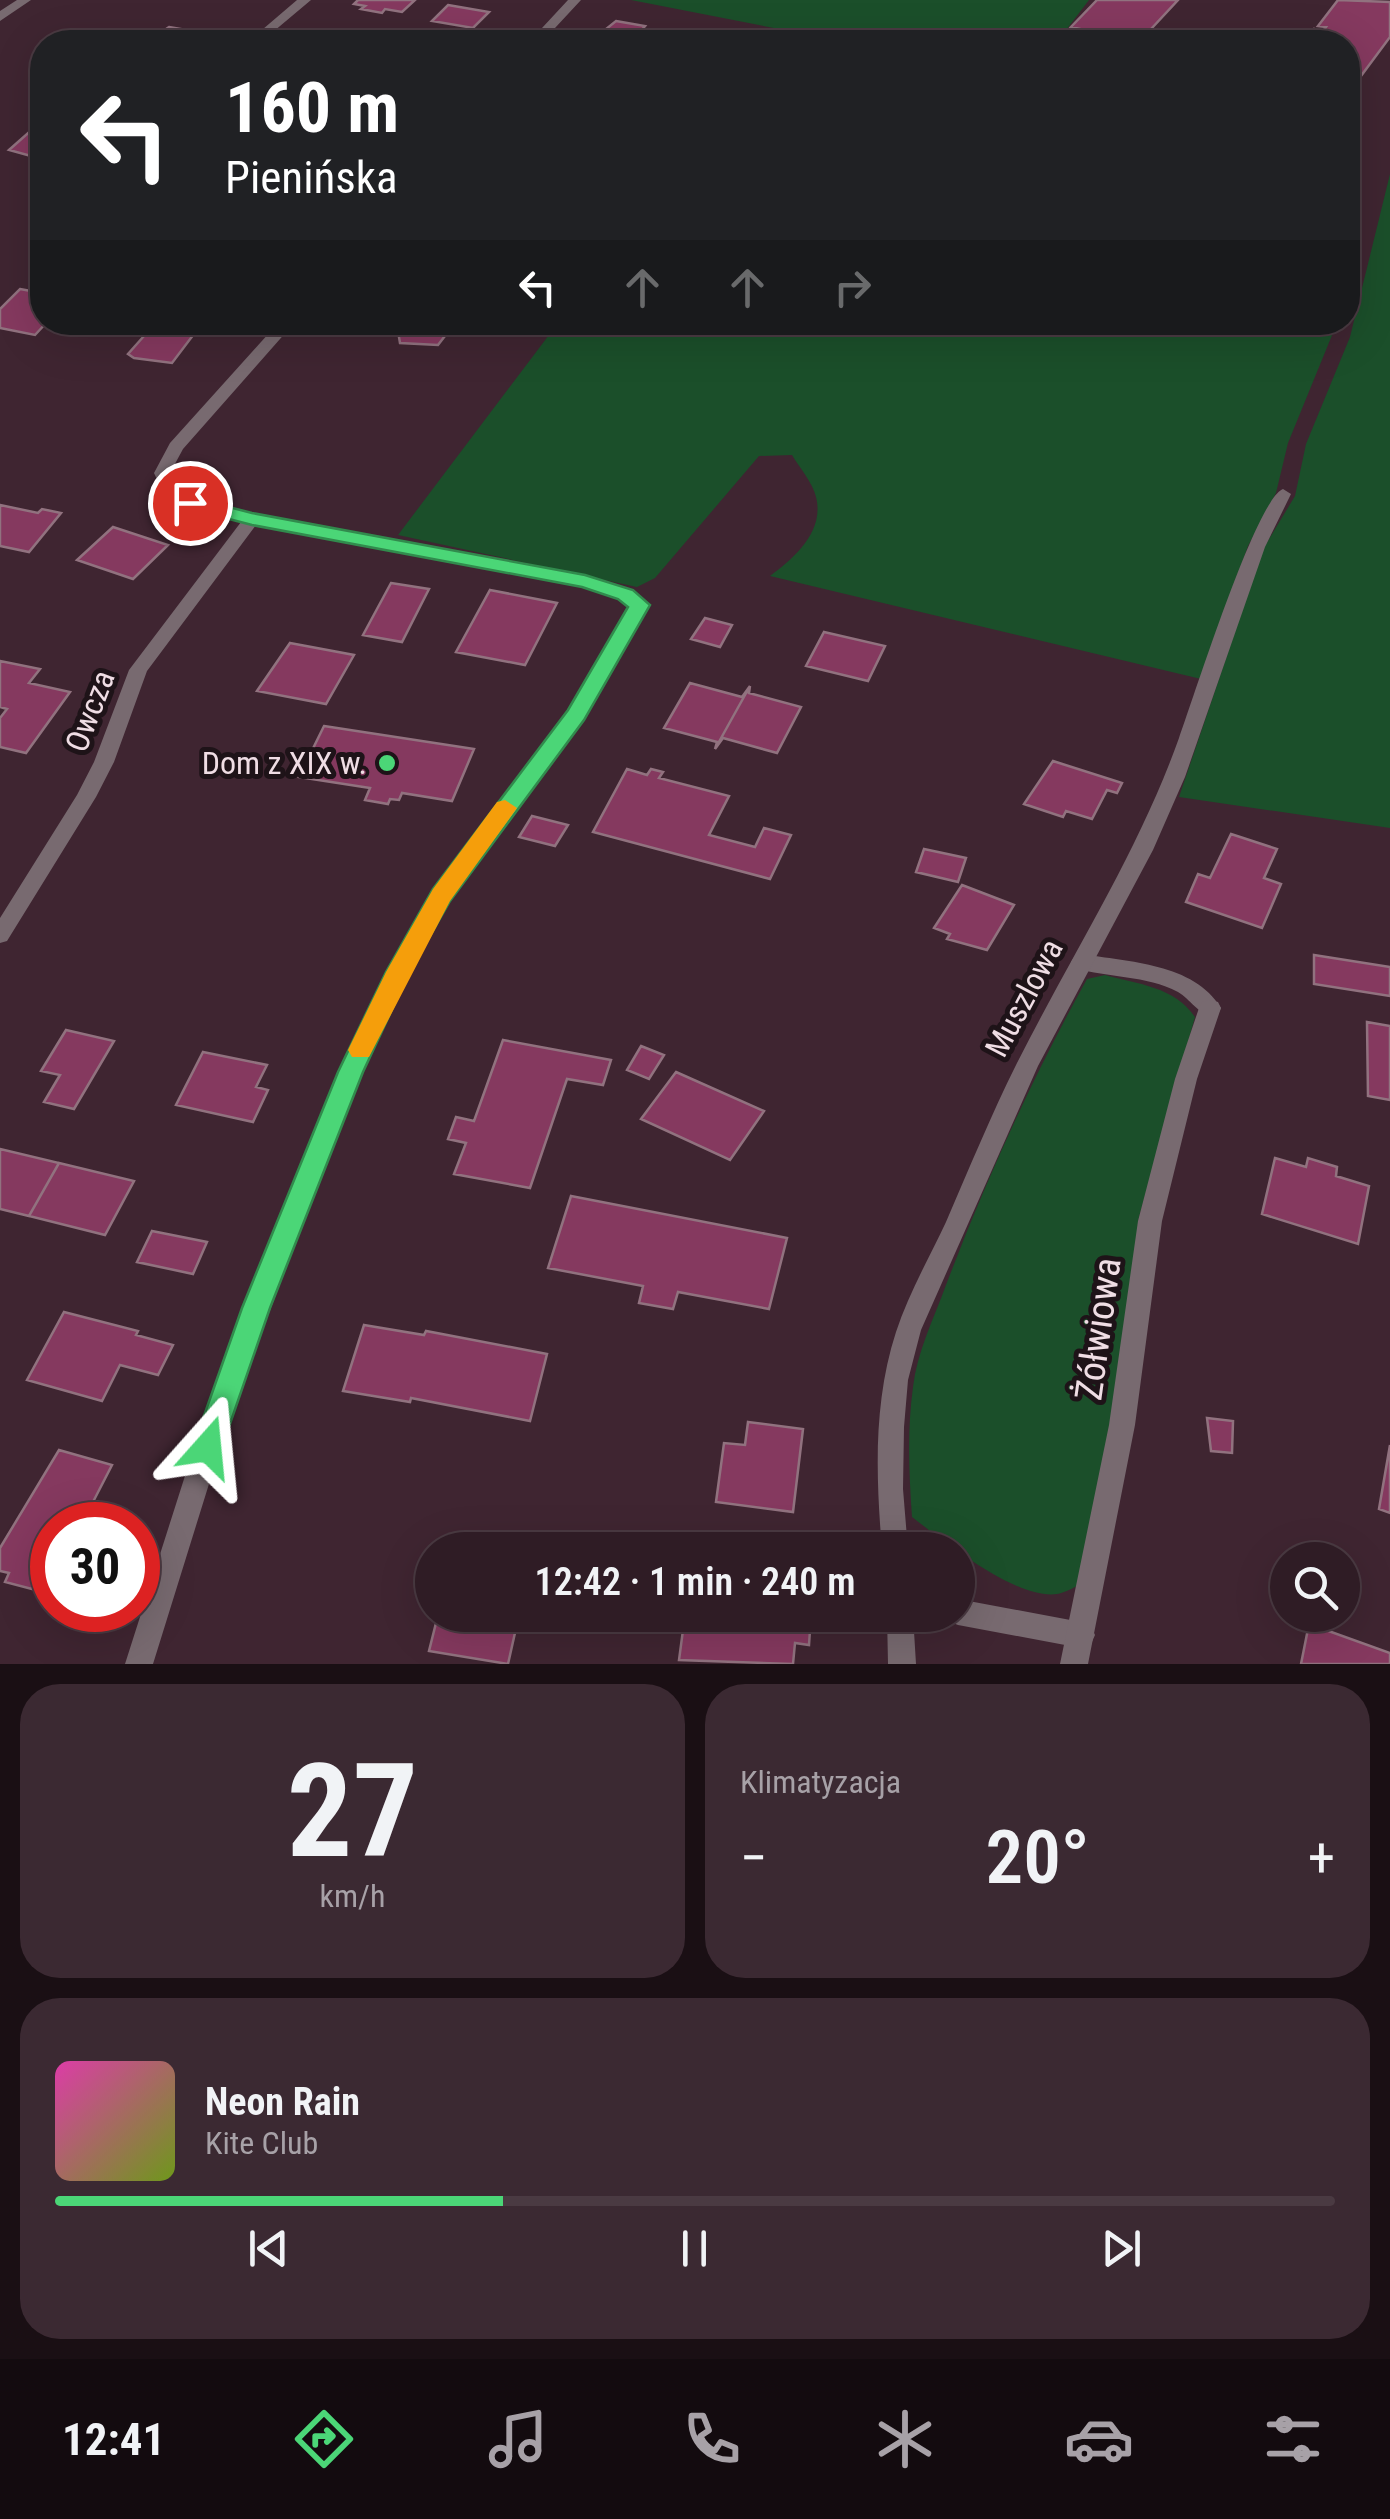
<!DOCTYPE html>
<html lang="pl">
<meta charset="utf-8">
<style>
:root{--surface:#2f1c25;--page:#3b2932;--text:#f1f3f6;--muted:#a7a1a7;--line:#4a3a42;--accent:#4bd677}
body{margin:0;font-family:"Roboto Condensed",sans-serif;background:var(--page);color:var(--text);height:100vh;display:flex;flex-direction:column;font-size:38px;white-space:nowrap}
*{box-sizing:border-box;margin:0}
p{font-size:32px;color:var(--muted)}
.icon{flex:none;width:55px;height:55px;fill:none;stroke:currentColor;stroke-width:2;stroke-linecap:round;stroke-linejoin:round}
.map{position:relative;height:1664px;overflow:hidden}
.details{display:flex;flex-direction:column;gap:20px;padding:20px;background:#1a0f14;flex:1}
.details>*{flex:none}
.hud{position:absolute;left:30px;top:30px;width:1330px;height:305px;border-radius:40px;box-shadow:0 10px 40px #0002,0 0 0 2px var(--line);background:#202124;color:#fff;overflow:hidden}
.fabs{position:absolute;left:1270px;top:1542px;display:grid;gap:20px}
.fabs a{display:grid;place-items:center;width:90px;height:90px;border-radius:50%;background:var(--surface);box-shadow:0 10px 40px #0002,0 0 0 2px var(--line);font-size:50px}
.speed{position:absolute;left:30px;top:1502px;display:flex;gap:20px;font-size:50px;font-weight:700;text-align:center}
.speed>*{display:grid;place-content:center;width:130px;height:130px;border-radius:50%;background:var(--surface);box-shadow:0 10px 40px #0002,0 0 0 2px var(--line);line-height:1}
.speed .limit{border:15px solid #d22;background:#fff;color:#111}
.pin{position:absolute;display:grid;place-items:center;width:85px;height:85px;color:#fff;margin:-42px;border:5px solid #fff;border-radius:50%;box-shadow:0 2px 10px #0007}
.me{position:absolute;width:110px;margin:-55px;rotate:18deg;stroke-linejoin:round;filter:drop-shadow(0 0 8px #0008)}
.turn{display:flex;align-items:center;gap:35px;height:210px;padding:0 30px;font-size:45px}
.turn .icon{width:130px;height:130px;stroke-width:2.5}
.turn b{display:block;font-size:70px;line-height:85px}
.lanes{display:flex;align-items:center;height:95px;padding:0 30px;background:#0003;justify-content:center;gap:50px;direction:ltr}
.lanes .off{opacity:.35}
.big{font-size:75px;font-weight:600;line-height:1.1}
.details .tile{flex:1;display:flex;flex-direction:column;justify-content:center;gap:15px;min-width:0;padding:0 35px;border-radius:40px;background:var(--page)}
.details .dial{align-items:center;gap:0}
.dial b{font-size:130px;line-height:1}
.song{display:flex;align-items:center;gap:30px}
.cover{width:120px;height:120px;border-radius:15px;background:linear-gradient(135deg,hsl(320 70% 55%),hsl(80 70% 35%))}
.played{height:10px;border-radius:5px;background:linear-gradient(90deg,var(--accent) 35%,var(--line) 35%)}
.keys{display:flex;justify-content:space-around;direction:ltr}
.heat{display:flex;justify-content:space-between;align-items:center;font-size:55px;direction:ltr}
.details .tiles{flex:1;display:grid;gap:20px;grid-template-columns:1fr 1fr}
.tile:last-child{grid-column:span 2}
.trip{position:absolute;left:415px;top:1532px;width:560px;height:100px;border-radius:50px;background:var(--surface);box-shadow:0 10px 40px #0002,0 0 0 2px var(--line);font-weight:600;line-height:100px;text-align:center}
.dock{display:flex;height:160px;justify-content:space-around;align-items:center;background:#130b0f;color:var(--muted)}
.dock .icon{width:70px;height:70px}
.dock .active{color:var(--accent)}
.dock b{font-size:45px;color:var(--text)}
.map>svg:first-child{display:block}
</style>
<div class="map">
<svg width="1390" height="1664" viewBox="0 0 1390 1664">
<rect width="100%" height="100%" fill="#3f2531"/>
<path fill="#1b4f2a" d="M631,0h458l-32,42h-241l4,-5z
M1390,174v654l-211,-31 84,-248 32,-53 11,-52 44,-107z
M558,323h779l-49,120 -12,50 -28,53 -47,133 -431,-103c23,-17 55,-44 46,-79 -3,-14 -17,-30 -24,-42l-33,1 -104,122 -18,9 -239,-52z
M1105,975c33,9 70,12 90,42l-56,200 -26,209 -34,159c-6,3 -15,8 -22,9 -41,6 -115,-54 -145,-77 -3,-44 -5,-86 1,-130 4,-35 21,-69 33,-102 40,-105 86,-207 141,-306z"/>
<path fill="#85395f" stroke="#91727f" stroke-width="2.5" d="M358,0h57l-13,12 -17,-3 -3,4 -21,-4 4,-3 -11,-2z
M1097,0h81l-39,42 -68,-15z
M1338,0l52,2v35l-32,43 -10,-3v-35h-44l10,-13 9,2 3,-4 -8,-1z
M448,5l41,7 -16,16 -41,-7z
M616,21l29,5 -6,7 11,2 -6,7h-54z
M169,27l12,2 -4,4 28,5 -5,4h-53z
M36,126l6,1v32l-33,-9z
M20,289l22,4v29h5l-12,13 -35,-7v-19z
M168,322l32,4 -28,37 -38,-5 -6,-4 24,-27 10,2z
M406,322h94l-6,9 -39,-8 -17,22 -38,-2 -1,-6 10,-14z
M0,505l38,8 4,-4 19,4 -32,39 -29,-6z
M113,527l55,18 -35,34 -56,-19z
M391,583l38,6 -27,53 -39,-7z
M490,590l67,13 -32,62 -69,-13z
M705,618l27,7 -12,22 -29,-8z
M824,632l61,14 -17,35 -62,-15z
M290,643l64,12 -28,49 -69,-13z
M0,661l40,8 -11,14 41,9 -44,61 -26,-6v-29l7,-9 -7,-2z
M690,683l52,14 8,-11 -35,63 2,-7 -53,-14z
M750,686l-1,7 52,14 -24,46 -54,-15 -8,11z
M324,726l150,23 -22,52 -50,-8 -3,7 -9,-1 -2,5 -23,-4 5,-12 -71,-11z
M1053,761l69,22 -5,10 -10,-3 -15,29 -26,-8 -3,6 -39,-13z
M627,769l20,6 4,-6 12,3 -4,6 70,18 -20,39 46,12 9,-19 27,7 -21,44 -177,-47z
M532,816l36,9 -13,21 -36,-9z
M1231,834l46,15 -13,29 17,6 -19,44 -76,-26 12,-28 12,4z
M924,849l42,9 -8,24 -42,-10z
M962,885l52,20 -27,45 -40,-11 3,-5 -16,-6z
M1314,955l76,12v29l-76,-12z
M1367,1022l23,4v74l-22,-4z
M66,1030l48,11 -40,68 -30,-7 16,-27 -19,-4z
M503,1040l108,20 -8,25 -36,-6 -37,109 -76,-14 12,-31 -18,-4 8,-22 18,4z
M641,1046l23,9 -15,24 -22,-9z
M203,1052l64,13 -11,22 12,3 -15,32 -77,-17z
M676,1072l88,39 -34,49 -89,-41z
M0,1149l59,14 -30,53 -29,-7z
M1275,1158l31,9 2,-9 29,9 -1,9 33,10 -11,58 -96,-30z
M59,1163l75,18 -29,54 -76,-19z
M571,1196l216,42 -18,71 -91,-17 -5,17 -34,-6 4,-17 -95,-18z
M152,1231l55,11 -14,32 -56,-12z
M64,1312l74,19 -2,4 37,10 -15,30 -38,-10 -18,36 -75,-21z
M364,1325l60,10 2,-4 121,23 -17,67 -119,-23 -1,4 -67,-11z
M1207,1418l26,3 -1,32 -21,-2z
M748,1422l55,7 -10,83 -77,-10 8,-59 21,2z
M1390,1445v68l-11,-4z
M59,1450l53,15 -18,35 5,2 -12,23h-35v61l-16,-5 -4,8 -27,-7 4,-9 -9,-2v-23z
M438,1615h81l-11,49 -79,-13z
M685,1615h126l-2,30 -14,-2 -2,21 -114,-4z
M1309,1624l81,29v11h-89z"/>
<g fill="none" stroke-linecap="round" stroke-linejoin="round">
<path fill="#786a70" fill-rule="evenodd" d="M1082,954c46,8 112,9 139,54l-3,6c-18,5 -26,-14 -40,-22 -32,-17 -70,-14 -103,-24l-4,-6 4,-6z
M958,1599l123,23 10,4 4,9 -4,9 -10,4 -123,-23 -10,-4 -2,-6h12z"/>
<path fill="#786a70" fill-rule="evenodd" d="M17,0h14l-31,21v-10z
M297,0h14l-50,42h-13z
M568,0h13l-39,42h-13z
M279,322h16l-112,127 -13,24c11,24 32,30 56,36l359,67 46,15 18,14 -66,115 -134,180 -41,73 -47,99 -129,338 -79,254h-28l81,-254 133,-338 48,-100 48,-82 134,-179 61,-104 -11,-8 -37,-12 -326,-62 -109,146 -33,91 -18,35 -89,144 -7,2v-25l77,-123 17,-33 35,-92 112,-148c-36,-7 -72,-12 -87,-49l16,-30z
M1283,489l8,5 -26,53 -80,230 -32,73 -115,216 -117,264 -13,50 -4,47 -1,62 5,61h-26c-6,-73 -9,-147 14,-218 12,-37 33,-74 50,-110 23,-53 45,-107 71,-159 55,-109 121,-210 162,-325 14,-38 77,-239 104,-249z
M1210,1000l8,2 3,6 -24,71 -35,142 -27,204 -47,239h-28l49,-239 29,-204 37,-142 24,-71 3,-6z
M887,1615h26l3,49h-28z"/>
</g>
<path fill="#4bd677" stroke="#318b4d" stroke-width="2.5" d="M190,497l62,16 333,62 48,15 17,15 -66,115 -134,181 -41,72 -46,99 -93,236 -48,139 -4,9 -10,4 -10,-4 -5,-9 49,-139 96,-236 48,-100 47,-83 135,-179 60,-103 -10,-8 -36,-12 -330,-62 -69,-18v-8z"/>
<path fill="#f59e0b" d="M505,800l12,8 -67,93 -81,156h-17l-4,-7 38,-78 47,-83 64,-87z"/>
<circle fill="#4bd677" stroke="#1e1318" stroke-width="4" cx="387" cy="763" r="10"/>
<g text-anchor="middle" stroke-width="10" stroke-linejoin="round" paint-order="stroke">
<g font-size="32" fill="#efdde4" stroke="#1e1318">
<text transform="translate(90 711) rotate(-69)" y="11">Owcza</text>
<text transform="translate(1024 998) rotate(-62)" y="11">Muszlowa</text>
</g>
<g font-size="32" fill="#efdde4" stroke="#1e1318" text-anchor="end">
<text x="367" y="774">Dom z XIX w.</text>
</g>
<g font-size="38" fill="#efdde4" stroke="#1e1318">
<text transform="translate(1098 1329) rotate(-82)" y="13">Żółwiowa</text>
</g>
</g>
</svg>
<div class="fabs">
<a><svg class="icon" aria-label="search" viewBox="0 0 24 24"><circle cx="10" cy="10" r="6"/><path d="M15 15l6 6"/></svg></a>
</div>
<div class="speed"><div class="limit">30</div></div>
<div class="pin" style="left:190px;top:503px;background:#d93025"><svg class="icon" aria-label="arrive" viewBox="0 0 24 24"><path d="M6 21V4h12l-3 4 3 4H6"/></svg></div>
<svg class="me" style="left:208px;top:1447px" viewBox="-20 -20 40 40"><path d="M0-17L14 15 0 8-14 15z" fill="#4bd677" stroke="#fff" stroke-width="4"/></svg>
<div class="trip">12:42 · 1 min · 240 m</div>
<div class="hud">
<div class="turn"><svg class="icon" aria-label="left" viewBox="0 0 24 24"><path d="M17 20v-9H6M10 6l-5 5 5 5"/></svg><div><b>160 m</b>Pienińska</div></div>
<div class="lanes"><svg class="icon" aria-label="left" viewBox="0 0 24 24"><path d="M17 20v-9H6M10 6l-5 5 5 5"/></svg><svg class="icon off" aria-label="ahead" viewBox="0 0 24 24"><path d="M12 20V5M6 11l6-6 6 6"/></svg><svg class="icon off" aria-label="ahead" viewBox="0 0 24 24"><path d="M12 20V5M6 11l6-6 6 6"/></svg><svg class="icon off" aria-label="right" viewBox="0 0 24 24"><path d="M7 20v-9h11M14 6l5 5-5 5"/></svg></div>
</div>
</div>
<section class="details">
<div class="tiles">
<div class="tile dial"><b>27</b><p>km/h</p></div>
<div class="tile"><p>Klimatyzacja</p>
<div class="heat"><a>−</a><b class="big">20°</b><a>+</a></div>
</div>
<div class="tile">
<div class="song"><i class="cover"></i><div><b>Neon Rain</b><p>Kite Club</p></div></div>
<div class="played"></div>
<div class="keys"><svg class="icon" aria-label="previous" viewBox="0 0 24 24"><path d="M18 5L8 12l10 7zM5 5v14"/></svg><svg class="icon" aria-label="pause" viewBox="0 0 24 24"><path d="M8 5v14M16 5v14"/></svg><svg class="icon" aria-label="next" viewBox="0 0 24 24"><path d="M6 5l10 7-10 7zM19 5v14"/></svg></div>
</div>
</div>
</section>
<nav class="dock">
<b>12:41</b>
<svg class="icon active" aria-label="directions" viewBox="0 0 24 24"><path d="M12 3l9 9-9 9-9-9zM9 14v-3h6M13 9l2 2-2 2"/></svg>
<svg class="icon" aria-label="music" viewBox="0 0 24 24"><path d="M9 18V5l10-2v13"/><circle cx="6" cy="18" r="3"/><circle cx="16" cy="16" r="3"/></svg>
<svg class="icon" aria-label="phone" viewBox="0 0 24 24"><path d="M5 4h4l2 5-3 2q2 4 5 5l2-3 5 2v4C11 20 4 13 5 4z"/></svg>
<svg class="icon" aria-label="climate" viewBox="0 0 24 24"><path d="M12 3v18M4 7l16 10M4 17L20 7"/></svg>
<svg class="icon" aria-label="car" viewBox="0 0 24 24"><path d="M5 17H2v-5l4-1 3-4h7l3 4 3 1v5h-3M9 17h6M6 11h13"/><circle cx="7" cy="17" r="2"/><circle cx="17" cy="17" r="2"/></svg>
<svg class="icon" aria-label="filters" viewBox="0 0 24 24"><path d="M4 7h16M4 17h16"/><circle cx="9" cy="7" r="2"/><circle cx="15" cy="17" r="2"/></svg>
</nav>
